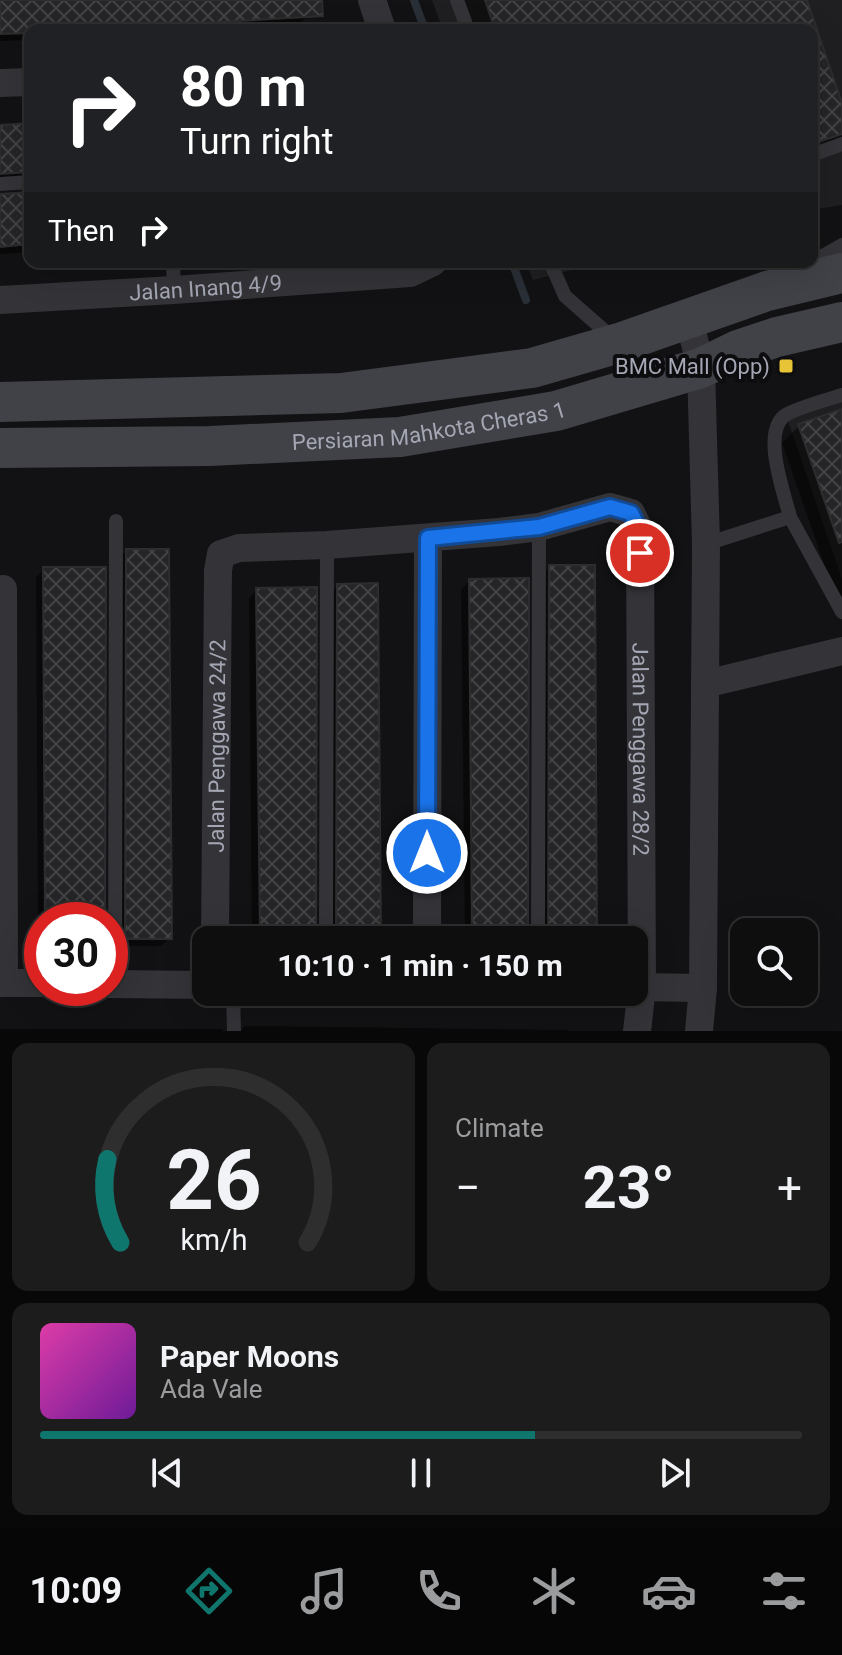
<!DOCTYPE html>
<meta charset="utf-8">
<style>
:root{--surface:#0e0e0f;--page:#1c1c1d;--text:#f1f3f6;--muted:#9b9c9e;--line:#2e2e2f;--accent:#0f766e}
body{margin:0;font-family:Roboto,sans-serif;background:var(--page);color:var(--text);height:100vh;display:flex;flex-direction:column;font-size:30px;white-space:nowrap}
*{box-sizing:border-box;margin:0}
p{font-size:26px;color:var(--muted)}
.icon{flex:none;width:44px;height:44px;fill:none;stroke:currentColor;stroke-width:2;stroke-linecap:round;stroke-linejoin:round}
.map{position:relative;height:1031px;overflow:hidden}
.side{display:flex;flex-direction:column;gap:12px;padding:12px;background:#080808;flex:1}
.side>*{flex:none}
.banner{position:absolute;left:24px;top:24px;width:794px;height:244px;border-radius:16px;box-shadow:0 8px 32px #0002,0 0 0 2px var(--line);background:#202124;color:#fff;overflow:hidden}
.buttons{position:absolute;left:730px;top:918px;display:grid;gap:16px}
.buttons a{display:grid;place-items:center;width:88px;height:88px;border-radius:16px;background:var(--surface);box-shadow:0 8px 32px #0002,0 0 0 2px var(--line);font-size:40px}
.speed{position:absolute;left:24px;top:902px;display:flex;gap:16px;font-size:40px;font-weight:700;text-align:center}
.speed>*{display:grid;place-content:center;width:104px;height:104px;border-radius:50%;background:var(--surface);box-shadow:0 8px 32px #0002,0 0 0 2px var(--line);line-height:1}
.speed .limit{border:12px solid #d22;background:#fff;color:#111}
.pin{position:absolute;display:grid;place-items:center;width:68px;height:68px;color:#fff;margin:-34px;border:4px solid #fff;border-radius:50%;box-shadow:0 2px 8px #0007}
.me{position:absolute;width:88px;margin:-44px;rotate:0deg;stroke-linejoin:round;filter:drop-shadow(0 0 6px #0008)}
.turn{display:flex;align-items:center;gap:28px;height:168px;padding:0 24px;font-size:36px}
.turn .icon{width:104px;height:104px;stroke-width:2.5}
.turn b{display:block;font-size:56px;line-height:68px}
.then{display:flex;align-items:center;height:76px;padding:0 24px;background:#0003;gap:16px;font-size:30px}
.big{font-size:60px;font-weight:700;line-height:1.1}
.side .tile{flex:1;display:flex;flex-direction:column;justify-content:center;gap:12px;min-width:0;padding:0 28px;border-radius:16px;background:var(--page)}
.side .dial{align-items:center;gap:0}
.dial svg{height:208px;overflow:visible;fill:none;stroke:var(--line);stroke-width:7;stroke-linecap:round;text-anchor:middle}
.dial text{fill:var(--text);stroke:none}
.song{display:flex;align-items:center;gap:24px}
.cover{width:96px;height:96px;border-radius:12px;background:linear-gradient(135deg,hsl(320 70% 55%),hsl(280 70% 35%))}
.played{height:8px;border-radius:4px;background:linear-gradient(90deg,var(--accent) 65%,var(--line) 65%)}
.keys{display:flex;justify-content:space-around;direction:ltr}
.heat{display:flex;justify-content:space-between;align-items:center;font-size:44px;direction:ltr}
.side .tiles{flex:1;display:grid;gap:12px;grid-template-columns:1fr 1fr}
.tile:last-child{grid-column:span 2}
.trip{position:absolute;left:192px;top:926px;width:456px;height:80px;border-radius:16px;background:var(--surface);box-shadow:0 8px 32px #0002,0 0 0 2px var(--line);font-weight:700;line-height:80px;text-align:center}
.tab-bar{display:flex;height:128px;justify-content:space-around;align-items:center;background:#060606;color:var(--muted)}
.tab-bar .icon{width:56px;height:56px}
.tab-bar .selected{color:var(--accent)}
.tab-bar b{font-size:36px;color:var(--text)}
.map>svg:first-child{display:block}
</style>
<div class="map">
<svg width="842" height="1031" viewBox="0 0 842 1031">
<defs>
<pattern id="building-cross-hatch" width="8" height="8" patternUnits="userSpaceOnUse" patternTransform="scale(2)"><rect width="8" height="8" fill="#252528"/><path d="M0 0l8 8M0 8l8-8" fill="none" stroke="#424245"/></pattern>
</defs>
<rect width="100%" height="100%" fill="#121214"/>
<path fill="#1f1e20" d="M432,0h410v205l-30,5v-180h-369z
M526,262h77l-70,18z
M842,400v179l-55,-161z"/>
<path fill="#0007" d="M0,0h306l1,16 -9,9 -92,5h-176v10l-30,1z
M463,0h342l37,109v28l-30,17v-124h-339z
M30,125v60l-30,-4v-54z
M30,194v58l-30,2v-59z
M842,411v191l-4,2 -56,-161 17,-17z
M127,551l43,387 -9,8h-44l1,-387z
M550,567l44,373h-54l1,-364z
M44,569l59,351h-61v27h-4l-2,-370z
M470,581l56,355 -4,4h-57l-4,-351z
M338,586l41,349 -5,5h-46l1,-346z
M257,590l57,344 -6,6h-56l-3,-342z
M245,1026l323,4v1h-328z
M0,1029h222l1,2h-223z"/>
<g fill="none" stroke-linecap="round" stroke-linejoin="round">
<path stroke="#292f36" stroke-width="8" d="M414,0l11,30
M512,262l14,38"/>
</g>
<path fill="url(#building-cross-hatch)" stroke="#2d2c2f" stroke-width="2" d="M0,0h322l1,16 -239,14h-54v3l-30,1z
M485,0h322l35,103v31l-30,10v-114h-317z
M30,123v49l-30,2v-49z
M30,192v52l-30,3v-53z
M842,409v133l-3,1 -41,-119z
M126,549h43l3,390h-47z
M549,565h46l2,375h-49z
M43,567h63l-1,353h-60z
M529,578l-1,359h-56l-3,-358z
M378,583l3,353h-45l1,-352z
M317,587l-1,348 -56,1 -4,-348z"/>
<g fill="none" stroke-linecap="round" stroke-linejoin="round">
<path stroke="#333338" stroke-width="14" d="M457,0l11,30
M812,155l30,-11
M0,184l30,-2
M173,262l1,28
M550,262l15,34 50,44
M812,262l30,-17
M790,517l52,95
M706,544l84,-27c-6,-25 -28,-82 -6,-101 9,-7 45,-17 58,-21
M326,940l1,-395
M538,940l1,-413
M115,984l1,-463
M233,992l1,39"/>
<g stroke="#333338" stroke-width="28">
<path d="M372,0l10,30"/>
<path d="M0,83l30,-1"/>
<path id="s1" d="M0,300l174,-10 236,-17 23,-11"/>
<path d="M689,319l12,49 5,176 -3,444 -4,43"/>
<path d="M3,589l1,394"/>
<path d="M705,684l137,-33"/>
<path id="s2" d="M215,940l3,-370 3,-16 18,-6 88,-3 172,-13 40,-5 71,-20 21,6 9,18 2,457 -5,43"/>
<path d="M427,940l1,-402"/>
<path d="M0,983h42"/>
<path d="M110,984l96,1"/>
<path d="M634,987l69,1"/>
</g>
<g stroke="#414248" stroke-width="40">
<path d="M0,402l341,-9 191,-25 87,-25 148,-52 75,-18"/>
<path id="s3" d="M0,448l210,-2 190,-9 156,-26 145,-43 37,-18 39,-13 65,-15"/>
</g>
</g>
<g fill="none" stroke-linecap="round" stroke-linejoin="round">
<g stroke="#114b97" stroke-width="20">
<path id="route" d="M427,853l1,-315 111,-11 71,-20 21,6 9,18v22"/>
</g>
<use href="#route" stroke="#1a73e8" stroke-width="14"/>
</g>
<rect fill="#e7c337" stroke="#0d0d0f" stroke-width="3" x="778" y="358" width="16" height="16" rx="4"/>
<g text-anchor="middle" stroke-width="8" stroke-linejoin="round" paint-order="stroke">
<g font-size="22" fill="#a4a7b3" stroke="#0d0d0f">
<text dy="8" stroke="none"><textPath href="#s1" startOffset="206">Jalan Inang 4/9</textPath></text>
<text dy="8" stroke="none"><textPath href="#s3" startOffset="430">Persiaran Mahkota Cheras 1</textPath></text>
<text dy="8" stroke="none"><textPath href="#s2" startOffset="194">Jalan Penggawa 24/2</textPath></text>
<text dy="8" stroke="none"><textPath href="#s2" startOffset="1040">Jalan Penggawa 28/2</textPath></text>
</g>
<g font-size="22" fill="#a4a7b3" stroke="#0d0d0f" text-anchor="end">
<text x="770" y="374">BMC Mall (Opp)</text>
</g>
</g>
</svg>
<div class="buttons">
<a><svg class="icon" aria-label="search" viewBox="0 0 24 24"><circle cx="10" cy="10" r="6"/><path d="M15 15l6 6"/></svg></a>
</div>
<div class="speed"><div class="limit">30</div></div>
<div class="pin" style="left:640px;top:553px;background:#d93025"><svg class="icon" aria-label="arrive" viewBox="0 0 24 24"><path d="M6 21V4h12l-3 4 3 4H6"/></svg></div>
<svg class="me" style="left:427px;top:853px" viewBox="-20 -20 40 40"><circle r="17" fill="#1a73e8" stroke="#fff" stroke-width="3"/><path d="M0-11L8 9 0 5-8 9z" fill="#fff"/></svg>
<div class="trip">10:10 · 1 min · 150 m</div>
<div class="banner">
<div class="turn"><svg class="icon" aria-label="right" viewBox="0 0 24 24"><path d="M7 20v-9h11M14 6l5 5-5 5"/></svg><div><b>80 m</b>Turn right</div></div>
<div class="then">Then<svg class="icon" aria-label="right" viewBox="0 0 24 24"><path d="M7 20v-9h11M14 6l5 5-5 5"/></svg></div>
</div>
</div>
<section class="side">
<div class="tiles">
<div class="tile dial"><svg viewBox="0 0 100 80">
<path d="M14 69A42 42 0 1 1 86 69"/>
<path d="M14 69A42 42 0 0 1 9 37" stroke="#0f766e"/>
<text x="50" y="56" font-size="32" font-weight="700">26</text>
<text x="50" y="72" font-size="11">km/h</text>
</svg></div>
<div class="tile"><p>Climate</p>
<div class="heat"><a>−</a><b class="big">23°</b><a>+</a></div>
</div>
<div class="tile">
<div class="song"><i class="cover"></i><div><b>Paper Moons</b><p>Ada Vale</p></div></div>
<div class="played"></div>
<div class="keys"><svg class="icon" aria-label="previous" viewBox="0 0 24 24"><path d="M18 5L8 12l10 7zM5 5v14"/></svg><svg class="icon" aria-label="pause" viewBox="0 0 24 24"><path d="M8 5v14M16 5v14"/></svg><svg class="icon" aria-label="next" viewBox="0 0 24 24"><path d="M6 5l10 7-10 7zM19 5v14"/></svg></div>
</div>
</div>
</section>
<nav class="tab-bar">
<b>10:09</b>
<svg class="icon selected" aria-label="directions" viewBox="0 0 24 24"><path d="M12 3l9 9-9 9-9-9zM9 14v-3h6M13 9l2 2-2 2"/></svg>
<svg class="icon" aria-label="music" viewBox="0 0 24 24"><path d="M9 18V5l10-2v13"/><circle cx="6" cy="18" r="3"/><circle cx="16" cy="16" r="3"/></svg>
<svg class="icon" aria-label="phone" viewBox="0 0 24 24"><path d="M5 4h4l2 5-3 2q2 4 5 5l2-3 5 2v4C11 20 4 13 5 4z"/></svg>
<svg class="icon" aria-label="climate" viewBox="0 0 24 24"><path d="M12 3v18M4 7l16 10M4 17L20 7"/></svg>
<svg class="icon" aria-label="car" viewBox="0 0 24 24"><path d="M5 17H2v-5l4-1 3-4h7l3 4 3 1v5h-3M9 17h6M6 11h13"/><circle cx="7" cy="17" r="2"/><circle cx="17" cy="17" r="2"/></svg>
<svg class="icon" aria-label="filters" viewBox="0 0 24 24"><path d="M4 7h16M4 17h16"/><circle cx="9" cy="7" r="2"/><circle cx="15" cy="17" r="2"/></svg>
</nav>
